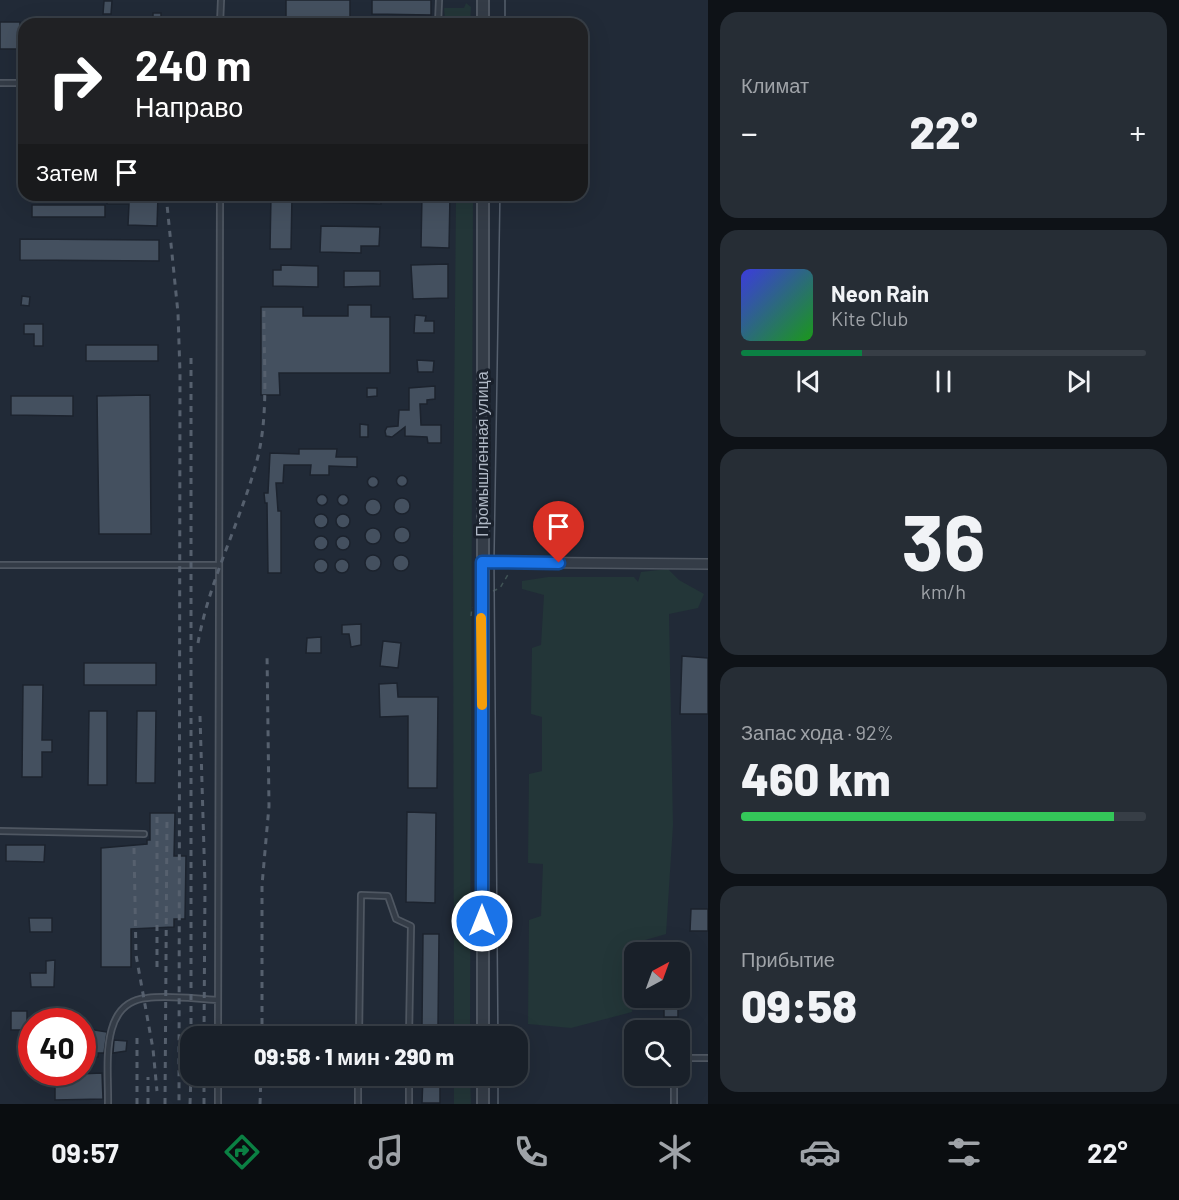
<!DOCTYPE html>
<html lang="ru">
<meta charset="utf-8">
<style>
:root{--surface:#192029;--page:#262d35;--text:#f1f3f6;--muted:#9fa3a8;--line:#373e46;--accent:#0b8043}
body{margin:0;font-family:Barlow,sans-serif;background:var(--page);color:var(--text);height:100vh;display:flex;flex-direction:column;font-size:22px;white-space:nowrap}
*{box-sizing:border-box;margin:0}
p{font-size:20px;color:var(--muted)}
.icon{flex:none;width:33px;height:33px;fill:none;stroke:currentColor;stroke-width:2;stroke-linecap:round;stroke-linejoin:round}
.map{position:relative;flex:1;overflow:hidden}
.side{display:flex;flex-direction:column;gap:12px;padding:12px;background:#0e1217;width:471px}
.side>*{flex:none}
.hud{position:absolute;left:18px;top:18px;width:570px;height:183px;border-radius:18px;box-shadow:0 6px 24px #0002,0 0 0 2px var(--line);background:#202124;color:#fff;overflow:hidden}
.needle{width:39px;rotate:41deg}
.fabs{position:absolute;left:624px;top:942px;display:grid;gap:12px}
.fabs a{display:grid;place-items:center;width:66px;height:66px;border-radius:12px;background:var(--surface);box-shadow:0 6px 24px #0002,0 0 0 2px var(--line);font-size:30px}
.speed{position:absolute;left:18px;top:1008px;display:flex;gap:12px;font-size:30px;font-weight:700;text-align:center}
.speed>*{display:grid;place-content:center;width:78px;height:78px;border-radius:50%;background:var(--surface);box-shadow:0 6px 24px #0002,0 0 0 2px var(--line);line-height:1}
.speed .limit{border:9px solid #d22;background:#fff;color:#111}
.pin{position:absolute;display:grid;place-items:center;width:51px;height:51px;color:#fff;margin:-62px -26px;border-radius:50% 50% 50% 0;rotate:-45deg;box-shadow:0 0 6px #0007}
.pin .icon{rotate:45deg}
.me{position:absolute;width:66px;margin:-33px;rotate:0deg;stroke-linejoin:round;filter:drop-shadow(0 0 4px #0008)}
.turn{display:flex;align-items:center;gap:21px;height:126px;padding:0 18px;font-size:27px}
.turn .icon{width:78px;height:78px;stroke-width:2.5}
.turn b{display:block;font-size:42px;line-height:51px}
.then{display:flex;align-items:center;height:57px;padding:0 18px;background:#0003;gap:12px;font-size:22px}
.big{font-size:45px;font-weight:800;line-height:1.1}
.side .widget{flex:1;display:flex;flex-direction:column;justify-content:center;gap:9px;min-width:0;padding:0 21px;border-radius:18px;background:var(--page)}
.side .dial{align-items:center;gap:0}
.dial b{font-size:78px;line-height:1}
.song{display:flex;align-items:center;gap:18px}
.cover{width:72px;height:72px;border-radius:9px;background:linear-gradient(135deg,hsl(240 70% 55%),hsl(120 70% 35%))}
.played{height:6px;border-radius:3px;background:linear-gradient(90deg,var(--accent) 30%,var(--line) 30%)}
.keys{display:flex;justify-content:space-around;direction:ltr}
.heat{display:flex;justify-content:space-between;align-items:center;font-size:33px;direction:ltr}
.charge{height:9px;border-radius:4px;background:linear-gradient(90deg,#34c759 92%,var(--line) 0)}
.trip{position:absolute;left:180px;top:1026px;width:348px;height:60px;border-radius:18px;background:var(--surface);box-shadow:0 6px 24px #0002,0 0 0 2px var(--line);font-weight:800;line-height:60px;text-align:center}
.menu{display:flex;height:96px;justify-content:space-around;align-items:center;background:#0a0d10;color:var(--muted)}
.menu .icon{width:42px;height:42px}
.menu .on{color:var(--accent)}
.menu b{font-size:27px;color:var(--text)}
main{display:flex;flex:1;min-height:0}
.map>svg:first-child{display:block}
</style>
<main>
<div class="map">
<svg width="708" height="1104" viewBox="0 0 708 1104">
<rect width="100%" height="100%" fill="#212a37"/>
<path fill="#233638" d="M466,3l5,4 -1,17h-17l-8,-4 -1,-12h20z
M456,195h17l-3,841h-16l-1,-501z
M668,569l11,11 25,14 -6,14 -29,6 4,211 -7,109 -35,10 1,68 -61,16 -43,-4 1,-104 12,-4 2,-52 -15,-1 1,-89 13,-3v-54l-11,-3 1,-66 9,-3 3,-50 -22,-6v-8l26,-4h86l4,5 3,-10z
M454,1076h16l1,28h-17z"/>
<path fill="#44505f" stroke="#1c232e" stroke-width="1.5" d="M286,0h64v19l-64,-1z
M372,0h59v15l-59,-1z
M104,1h8l-1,13h-8z
M153,13h8v10h-8z
M0,22h20v27h-20z
M107,195h51l-1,31 -29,-1 1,-21h-22z
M271,195h21l-1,54h-21z
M312,195h69v9l-69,-2z
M422,195h28l-1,53 -28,-1z
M32,205h73v12h-73z
M321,226l59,1 -1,19h-18v7l-41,-1z
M20,239l139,1v21l-139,-1z
M448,264v34l-35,1 -2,-34z
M281,265l37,1v21l-45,-1v-16h8z
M344,271h36v15l-36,1z
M22,296l8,1 -1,9 -8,-1z
M348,305h23v12h19v56h-111l1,22h-19v-88h42v9h45z
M415,315l11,1 -1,5h9v12h-20z
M24,324h19v22h-9v-12h-10z
M86,345h72v16h-72z
M417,360l17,1 -1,11h-15z
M435,386v13l-8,1v4h-7l1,21h20v18h-13l-1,-6 -22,-1v-9l-13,10 -6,-1 -1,-5 2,-4 11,-1 1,-16h10v-22z
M367,388h10v8l-10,1z
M150,395l1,139h-52l-2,-138z
M11,396h62v20l-62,-1z
M360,424l8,1v12h-8z
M299,449h38l-1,8h21v10l-28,-1v9h-19l1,-10h-27l-1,18h-7l2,28h3v62h-13l-1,-70h-2l-1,-10h4l2,-40 29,1z
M396.5 481a5.5 5.5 0 1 1 11 0a5.5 5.5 0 1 1-11 0Z
M367.5 482a5.5 5.5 0 1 1 11 0a5.5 5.5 0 1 1-11 0Z
M316.5 500a5.5 5.5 0 1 1 11 0a5.5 5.5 0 1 1-11 0Z
M337.5 500a5.5 5.5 0 1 1 11 0a5.5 5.5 0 1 1-11 0Z
M394 506a8 8 0 1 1 16 0a8 8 0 1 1-16 0Z
M365 507a8 8 0 1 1 16 0a8 8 0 1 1-16 0Z
M336 521a7 7 0 1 1 14 0a7 7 0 1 1-14 0Z
M314 521a7 7 0 1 1 14 0a7 7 0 1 1-14 0Z
M394 535a8 8 0 1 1 16 0a8 8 0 1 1-16 0Z
M365 536a8 8 0 1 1 16 0a8 8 0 1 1-16 0Z
M314 543a7 7 0 1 1 14 0a7 7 0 1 1-14 0Z
M336 543a7 7 0 1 1 14 0a7 7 0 1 1-14 0Z
M365 563a8 8 0 1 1 16 0a8 8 0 1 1-16 0Z
M393 563a8 8 0 1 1 16 0a8 8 0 1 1-16 0Z
M314 566a7 7 0 1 1 14 0a7 7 0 1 1-14 0Z
M335 566a7 7 0 1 1 14 0a7 7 0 1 1-14 0Z
M361,624v21l-10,2 -2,-13h-7v-9z
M321,637v16h-15l1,-15z
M383,641l18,2 -3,25 -18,-2z
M682,656l26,2v56h-28z
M84,663h72v22h-72z
M397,683l1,14h40l-1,91h-29v-72l-28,1 -1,-33z
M23,685h20l-1,55h10v12h-10v25h-20z
M89,711h18v74h-19z
M137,711h19l-1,72h-19z
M407,812l29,1 -1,90 -29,-1z
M150,813h25l-1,43h12l-1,63h-11v8l-43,2v38h-30v-119l46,-4v-4h3z
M6,845h39l-1,17 -38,-1z
M691,909h17v22h-18z
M29,918h23v14h-22z
M423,934h16l-1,92 -16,-1z
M55,960l-1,27h-23l-1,-14h16v-12z
M664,998h14v19h-14z
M11,1011h16v19h-16z
M82,1028l25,4 -3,21h-6v4h-16z
M114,1040l13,1 -1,10 -13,2z
M102,1073l1,26 -48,1v-25z
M423,1076h17v27h-18z"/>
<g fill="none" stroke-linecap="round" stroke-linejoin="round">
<g stroke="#4f5762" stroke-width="8">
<path id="service" d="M220,24l1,-24
M438,24l1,-24
M0,83h24
M0,565h218
M0,831l144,3
M218,1036l2,-841
M359,1036l2,-141 27,1 8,23 15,7 -2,110
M680,1058h28
M674,1076v28
M108,1104c1,-35 -10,-102 39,-106 23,-3 48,1 71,2
M218,1104v-28
M358,1104v-28
M409,1104v-28"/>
</g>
<g stroke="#4f5762" stroke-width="12">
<path id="minor" d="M481,562l227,2"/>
</g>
<g stroke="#4f5762" stroke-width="14">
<path id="tertiary" d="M483,24v-24
M483,1036v-841
M483,1076v28"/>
</g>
<path stroke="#405355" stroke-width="1.5" stroke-dasharray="4.5 4.5" stroke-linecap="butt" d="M493,591l7,-3 9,-15
M471,616l1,-9"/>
<use href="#service" stroke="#343c47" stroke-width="4.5"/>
<use href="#minor" stroke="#343c47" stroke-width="9"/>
<use href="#tertiary" stroke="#343c47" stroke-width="10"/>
<path stroke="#56606e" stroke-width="1.5" d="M505,0v24
M498,1036l-4,-474 6,-367
M498,1076v28"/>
<path stroke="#56606e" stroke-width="3" stroke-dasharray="6 6" stroke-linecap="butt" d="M166,195l12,118 2,60 -1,731
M198,643c11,-62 41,-118 58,-179 14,-49 7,-105 8,-156
M200,716l5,168 -1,152
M157,817v152
M134,848l2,107 17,94 4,42
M191,1036v-683
M262,1036v-151l7,-79 -2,-153
M137,1104v-70
M148,1104v-27
M165,1104l2,-287
M190,1104l1,-28
M204,1104v-28
M260,1104l1,-28"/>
</g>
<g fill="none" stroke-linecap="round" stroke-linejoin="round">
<g stroke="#114b97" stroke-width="15">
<path id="route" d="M482,921v-359l77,1"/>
</g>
<use href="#route" stroke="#1a73e8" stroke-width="10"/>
<path stroke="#f59e0b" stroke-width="10" d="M481,618l1,87"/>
</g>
<g text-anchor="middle" stroke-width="6" stroke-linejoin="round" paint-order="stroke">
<g font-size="16" fill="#aeb7c4" stroke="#1a212c">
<text transform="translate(482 454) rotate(-90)" y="6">Промышленная улица</text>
</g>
</g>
</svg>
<div class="fabs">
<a><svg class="needle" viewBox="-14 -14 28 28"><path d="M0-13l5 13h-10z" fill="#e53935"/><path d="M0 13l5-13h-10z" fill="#9fa3a8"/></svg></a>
<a><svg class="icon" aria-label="search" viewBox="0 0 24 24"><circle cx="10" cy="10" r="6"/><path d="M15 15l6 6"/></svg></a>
</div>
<div class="speed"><div class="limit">40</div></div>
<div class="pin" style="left:559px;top:563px;background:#d93025"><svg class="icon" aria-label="arrive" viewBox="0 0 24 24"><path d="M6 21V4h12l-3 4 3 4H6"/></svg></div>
<svg class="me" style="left:482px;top:921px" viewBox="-20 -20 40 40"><circle r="17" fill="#1a73e8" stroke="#fff" stroke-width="3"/><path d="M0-11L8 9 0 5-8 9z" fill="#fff"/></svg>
<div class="trip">09:58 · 1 мин · 290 m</div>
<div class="hud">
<div class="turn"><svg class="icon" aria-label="right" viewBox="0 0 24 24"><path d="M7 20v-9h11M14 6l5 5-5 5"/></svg><div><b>240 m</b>Направо</div></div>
<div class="then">Затем<svg class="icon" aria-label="arrive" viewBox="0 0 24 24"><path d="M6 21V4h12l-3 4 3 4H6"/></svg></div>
</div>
</div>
<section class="side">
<div class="widget"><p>Климат</p>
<div class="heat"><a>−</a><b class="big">22°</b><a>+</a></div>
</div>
<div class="widget">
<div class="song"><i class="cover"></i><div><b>Neon Rain</b><p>Kite Club</p></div></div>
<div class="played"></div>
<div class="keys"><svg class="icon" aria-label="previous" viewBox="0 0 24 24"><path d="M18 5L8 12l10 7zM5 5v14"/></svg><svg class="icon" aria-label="pause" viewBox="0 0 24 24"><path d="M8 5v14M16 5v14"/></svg><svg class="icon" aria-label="next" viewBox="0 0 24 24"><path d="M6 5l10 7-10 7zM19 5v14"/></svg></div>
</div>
<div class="widget dial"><b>36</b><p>km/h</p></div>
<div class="widget"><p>Запас хода · 92%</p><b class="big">460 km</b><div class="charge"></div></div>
<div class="widget"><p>Прибытие</p><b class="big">09:58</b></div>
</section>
</main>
<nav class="menu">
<b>09:57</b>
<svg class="icon on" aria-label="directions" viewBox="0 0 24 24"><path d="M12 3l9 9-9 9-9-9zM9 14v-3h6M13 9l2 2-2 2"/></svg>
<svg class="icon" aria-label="music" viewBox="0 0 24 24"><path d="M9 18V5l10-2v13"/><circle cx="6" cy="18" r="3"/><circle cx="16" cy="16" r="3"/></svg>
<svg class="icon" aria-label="phone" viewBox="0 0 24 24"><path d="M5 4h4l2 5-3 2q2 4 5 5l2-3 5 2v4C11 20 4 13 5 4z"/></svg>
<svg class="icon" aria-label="climate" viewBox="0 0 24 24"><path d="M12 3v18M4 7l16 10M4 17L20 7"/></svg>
<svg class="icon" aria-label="car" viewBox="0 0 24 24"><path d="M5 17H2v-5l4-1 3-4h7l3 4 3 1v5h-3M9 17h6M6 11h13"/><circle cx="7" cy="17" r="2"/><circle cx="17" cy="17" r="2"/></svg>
<svg class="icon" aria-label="filters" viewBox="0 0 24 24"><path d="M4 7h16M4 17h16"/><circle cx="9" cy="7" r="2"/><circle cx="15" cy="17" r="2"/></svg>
<b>22°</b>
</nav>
